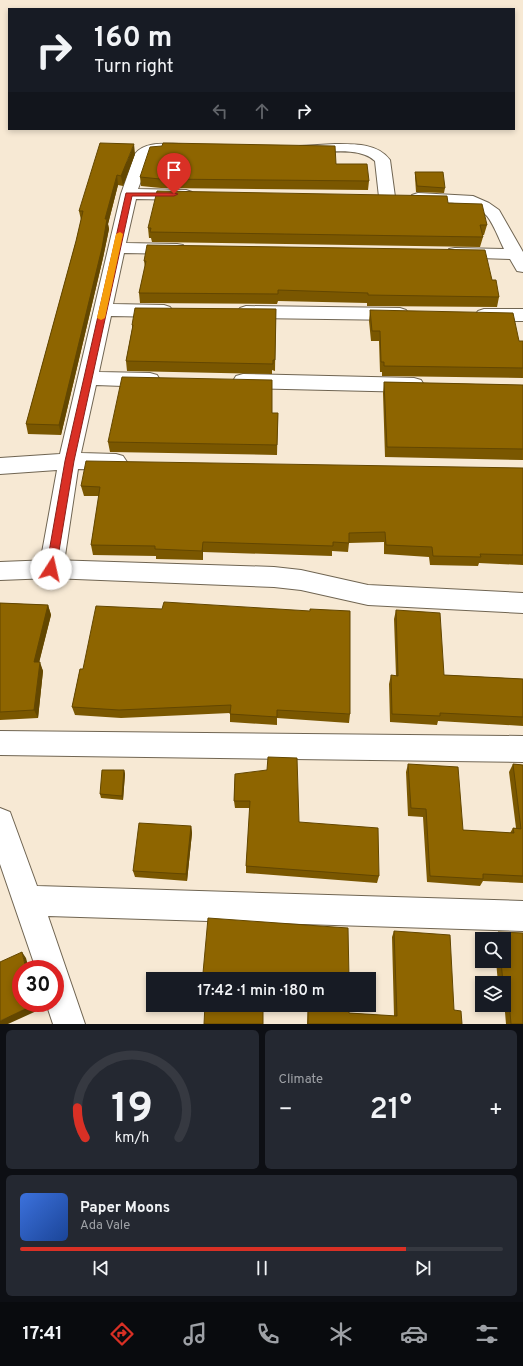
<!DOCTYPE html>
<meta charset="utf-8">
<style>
:root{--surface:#171b24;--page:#242831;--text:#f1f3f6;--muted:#9ea1a6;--line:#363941;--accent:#d93025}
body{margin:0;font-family:Overpass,sans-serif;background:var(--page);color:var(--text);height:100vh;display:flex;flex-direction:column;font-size:15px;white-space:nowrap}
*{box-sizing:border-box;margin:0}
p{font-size:13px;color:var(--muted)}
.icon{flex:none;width:22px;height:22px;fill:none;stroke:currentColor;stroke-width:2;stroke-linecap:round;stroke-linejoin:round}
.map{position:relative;height:1024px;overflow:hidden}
.sheet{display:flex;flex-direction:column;gap:6px;padding:6px;background:#0d0f14;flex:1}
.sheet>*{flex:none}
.guide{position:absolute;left:8px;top:8px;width:507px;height:122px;border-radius:0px;box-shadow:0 2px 6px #0003;background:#171b24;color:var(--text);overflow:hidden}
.controls{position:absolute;left:475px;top:932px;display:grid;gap:8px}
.controls a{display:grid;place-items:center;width:36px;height:36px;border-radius:0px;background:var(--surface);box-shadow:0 2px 6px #0003;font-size:20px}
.speed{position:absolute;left:12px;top:960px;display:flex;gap:8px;font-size:20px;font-weight:700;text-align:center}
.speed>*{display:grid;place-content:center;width:52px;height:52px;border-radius:50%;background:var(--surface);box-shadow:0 2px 6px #0003;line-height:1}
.speed .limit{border:6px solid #d22;background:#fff;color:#111}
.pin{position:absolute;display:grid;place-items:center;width:34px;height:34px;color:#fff;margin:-41px -17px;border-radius:50% 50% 50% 0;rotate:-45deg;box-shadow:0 0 4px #0007}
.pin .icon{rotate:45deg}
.me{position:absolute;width:44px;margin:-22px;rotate:10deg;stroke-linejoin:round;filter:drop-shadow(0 0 3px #0008)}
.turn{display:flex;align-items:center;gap:14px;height:84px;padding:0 20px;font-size:18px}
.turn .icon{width:52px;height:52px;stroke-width:2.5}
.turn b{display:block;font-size:28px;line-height:34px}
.lanes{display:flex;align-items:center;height:38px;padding:0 20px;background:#0003;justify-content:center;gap:20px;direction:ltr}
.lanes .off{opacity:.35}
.big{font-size:30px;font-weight:600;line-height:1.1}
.sheet .widget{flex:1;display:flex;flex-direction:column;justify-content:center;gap:6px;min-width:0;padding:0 14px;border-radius:6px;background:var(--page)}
.sheet .dial{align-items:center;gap:0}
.dial svg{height:104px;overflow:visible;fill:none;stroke:var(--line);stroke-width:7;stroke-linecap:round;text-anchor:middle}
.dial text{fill:var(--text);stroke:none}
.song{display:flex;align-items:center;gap:12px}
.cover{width:48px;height:48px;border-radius:6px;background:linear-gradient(135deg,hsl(220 70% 55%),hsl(220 70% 35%))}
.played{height:4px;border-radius:2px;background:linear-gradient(90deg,var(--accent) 80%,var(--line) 80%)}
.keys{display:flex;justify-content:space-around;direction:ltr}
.heat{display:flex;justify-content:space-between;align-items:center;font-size:22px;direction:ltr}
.sheet .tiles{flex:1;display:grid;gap:6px;grid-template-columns:1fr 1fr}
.widget:last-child{grid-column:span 2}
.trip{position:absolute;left:146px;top:972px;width:230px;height:40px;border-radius:0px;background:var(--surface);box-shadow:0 2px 6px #0003;font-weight:600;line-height:40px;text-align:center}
.tabs{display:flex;height:64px;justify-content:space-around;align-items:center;background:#090b0e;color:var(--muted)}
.tabs .icon{width:28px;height:28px}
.tabs .current{color:var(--accent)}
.tabs b{font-size:18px;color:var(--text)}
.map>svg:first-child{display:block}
</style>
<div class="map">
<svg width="523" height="1024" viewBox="0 0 523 1024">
<rect width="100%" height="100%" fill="#f7e9d4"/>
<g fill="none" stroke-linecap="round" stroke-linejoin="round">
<g stroke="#706552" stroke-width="2">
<path id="street" d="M179,144l5,1 2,3 -2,3 -28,2 -6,4 -12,32 48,1 6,2 2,3 -2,3 -6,2 -50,-1 -10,44 51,1 6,1 2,4 -2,4 -6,1 -53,-1 -11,51 51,1 6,2 3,4 -3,4 -6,2 -53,-1 -12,56 51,1 7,2 3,5 -3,5 -7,2 -54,-2 -15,68 35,1 7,2 4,6 -4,6 -7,2 -38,-1 -15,100 -4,7 -8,2 -8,-2 -4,-7 18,-99 -57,4v-16l60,-4 61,-260 14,-40c9,-13 31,-10 44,-10z
M335,144c18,0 43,-1 55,16l5,37 -2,3h-12l-2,-3 -4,-36c-16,-15 -50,-8 -70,-8l-5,-1 -2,-3 2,-3z
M418,193l55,3 16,7 10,7 24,42v20l-6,-1 -7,-12 -61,-2 -2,-4 2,-4 6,-1 49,1c-5,-10 -10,-24 -17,-33 -18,-21 -52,-9 -75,-15l-2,-3 2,-3z
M246,306l154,2 6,2 3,4 -3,4 -6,2 -154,-2 -6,-2 -3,-4 3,-4z
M484,309h39v12h-39l-6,-2 -3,-4 3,-4z
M243,374l171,4 7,2 3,5 -3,5 -7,2 -171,-4 -7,-2 -3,-5 3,-5z
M0,731l523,5v26l-523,-7z
M0,808l10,4 27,74 486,15v30l-475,-15 37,108h-32l-7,-21h9v-34h-19l-36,-105z"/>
</g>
<g stroke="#706552" stroke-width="2">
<path id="secondary" d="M51,560l223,7 27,3 67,15 155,8v20l-155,-8 -67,-15 -27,-3 -223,-9 -51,2v-18z"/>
</g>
<use href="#street" fill="#fff" fill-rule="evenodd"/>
<use href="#secondary" fill="#fff" fill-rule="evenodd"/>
</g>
<path fill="#7a5700" d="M135,154l-12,32 -5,-1 -10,39 1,5 -6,29 -42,177 -33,-1 -2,-10 50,-183 5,-21 -2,-9z
M336,164l33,17 -1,9 -207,-2 -20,-2 -1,-9z
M415,172l30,16 -1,5 -28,-1 -1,-15z
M448,203l39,22 -3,10h-2l1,2 -3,10 -328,-5 -1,-4h-2l-1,-10z
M144,261l348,19 7,17 -2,10 -130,-1v-3l-89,-2 -1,3 -137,-1 -1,-10 6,-26z
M276,309l-1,62 -3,-1v4l-145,-3 -1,-10 6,-32v-4z
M370,310l149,31h4v37l-141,-2v-4h-2l-1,-31h-8l-2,-20z
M384,382l139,3v75l-138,-3 -2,-64z
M278,413l-1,42 -167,-3 -2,-10z
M523,468v97l-44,-2 -1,3 -48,-1 -1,-8 -45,-3v-12l-35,1 -1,9 -16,-1v5l-129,-4v8l-47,-1v-3l-63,-1 -2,-10 8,-49h-15l-3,-10z
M0,603l48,2 3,10 -12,47 4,9 -5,47 -38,2z
M396,610l48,65 79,4v47l-85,-5 -1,4 -47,-3 -1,-38 2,-9 5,1 -2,-57z
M80,669l270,45 -1,9 -72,-5v7l-47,-3v-9l-109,5 -46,-3 -3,-8z
M408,764l55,66 47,3 3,-5h3l-7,-56 4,-8 10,1v118l-40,-2 -3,5 -53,-4 -4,-65 -15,-1 -2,-44z
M124,770l1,4 -2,26 -22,-2 -1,-4z
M235,774l64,48 80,54 -2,7 -131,-10v-7l4,-58h-15l-1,-7z
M191,826l1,7 -5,48 -52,-4 -2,-6z
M394,931l60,79 8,14h-155l1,-19h41v8l45,3 -2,-79z
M498,932l25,1v91h-17l-2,-24v-17h-6l-2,-22h8v-22h-10l-1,-2z
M203,973l146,6h-141v-1h-4z"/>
<path fill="#634700" d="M134,144l1,10 -12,32 -2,-10z
M117,175l1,10 -10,39 1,5 -6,29 -42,177 -2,-10 46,-206z
M203,542v18l-1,-9z
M48,605l3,10 -14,56 -3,-9z
M40,662l3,9 -5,47 -4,-8z
M124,770l1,4 -2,26 -1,-4z
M191,826l1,7 -5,48 -1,-7z
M22,952l4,6 3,11h-3z
M36,1003h3l2,6 -33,15h-8v-3z"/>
<path fill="#8e6500" stroke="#634700" d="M100,143l34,1 -13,32 -4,-1 -12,44h2l-5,29 -43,177 -33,-1 50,-183 7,-30h-4z
M163,143l172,3 1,18h31l2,17 -209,-2 -20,-2 10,-30 12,-1z
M415,172h28l2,16 -28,-2z
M157,191l290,5 1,7 34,1 5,21h-7l3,12 -333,-5 1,-4h-3z
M147,245l338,5 7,30h4l3,17 -131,-2v-2l-90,-3v4l-139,-1 7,-32h-2z
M135,308l141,1 -1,51h-2v4l-147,-3 7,-36h-1z
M370,310l143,3 6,28h4v27l-139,-2v-4h-3l-1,-31h-8z
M122,377l150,3v33h6l-1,32 -169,-3z
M384,382l139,3v64l-136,-2z
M86,461l437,7v87l-43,-1 1,3 -48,-1 -1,-9 -46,-2 -1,-13 -36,1v10l-16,-1v4l-130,-4 -1,9 -47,-2v-3l-64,-1 9,-58 -19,-1z
M164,602l146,9v-2l40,2v103l-73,-4v7l-47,-3 1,-9 -112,5 -47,-3 8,-38h3l13,-63 66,3z
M0,603l48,2 -14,57h6l-6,48 -34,2z
M396,610l44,3 4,62 79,4v38l-83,-4v3l-48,-2 -1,-39 7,1z
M268,757l29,1 2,64 79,6 1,48 -133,-10 4,-65h-16l1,-27 32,-4z
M408,764l50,3 5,63 51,3 -1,-5 8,1 -8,-65 10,1v111l-40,-2v5l-53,-3 -4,-67 -15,-1z
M102,770h22l-2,26 -22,-2z
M139,823l52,3 -5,48 -53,-3z
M208,918l140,10 1,51h-59l-25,-2v2h-57v-6h-5z
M394,931l56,4 4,75 7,1 1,13h-154v-19h41v8l48,3z
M498,932l25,1v91h-12l-3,-36 -4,-1v-4h-1l-2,-22h3v-22h-6z
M22,952l4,17h-5v34h15v1l-36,17v-59z
M205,1005h58v19h-59z"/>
<path fill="#d93025" stroke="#8d1f18" d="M126,193h48l4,1 -4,2h-42l-58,265 -18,108 -5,4 -5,-4 19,-108z"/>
<path fill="#f59e0b" d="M120,232l3,2 -18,84 -4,2 -4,-2 19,-84z"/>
</svg>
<div class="controls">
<a><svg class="icon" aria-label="search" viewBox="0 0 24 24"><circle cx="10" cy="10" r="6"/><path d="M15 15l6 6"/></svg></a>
<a><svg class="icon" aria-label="layers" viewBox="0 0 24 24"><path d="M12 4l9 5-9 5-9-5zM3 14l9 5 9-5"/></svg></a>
</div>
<div class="speed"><div class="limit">30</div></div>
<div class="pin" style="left:174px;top:194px;background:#d93025"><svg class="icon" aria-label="arrive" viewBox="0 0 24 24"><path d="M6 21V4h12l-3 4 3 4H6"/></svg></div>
<svg class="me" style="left:51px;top:569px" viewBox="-20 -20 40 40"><circle r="19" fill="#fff"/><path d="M0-13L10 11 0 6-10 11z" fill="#d93025"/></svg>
<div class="trip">17:42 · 1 min · 180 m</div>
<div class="guide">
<div class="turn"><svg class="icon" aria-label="right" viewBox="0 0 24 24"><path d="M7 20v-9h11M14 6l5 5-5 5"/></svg><div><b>160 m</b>Turn right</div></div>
<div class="lanes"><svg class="icon off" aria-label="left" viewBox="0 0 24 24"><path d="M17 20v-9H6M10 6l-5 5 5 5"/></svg><svg class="icon off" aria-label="ahead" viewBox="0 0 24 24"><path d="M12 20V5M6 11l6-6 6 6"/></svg><svg class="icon" aria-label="right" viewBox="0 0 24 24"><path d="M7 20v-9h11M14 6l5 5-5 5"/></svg></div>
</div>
</div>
<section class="sheet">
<div class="tiles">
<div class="widget dial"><svg viewBox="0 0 100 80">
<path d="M14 69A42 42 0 1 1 86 69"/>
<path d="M14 69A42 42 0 0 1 8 46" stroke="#d93025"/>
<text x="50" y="56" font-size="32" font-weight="700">19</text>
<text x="50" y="72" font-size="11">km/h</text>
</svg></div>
<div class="widget"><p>Climate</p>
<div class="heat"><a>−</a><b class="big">21°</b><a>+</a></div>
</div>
<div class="widget">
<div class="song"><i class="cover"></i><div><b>Paper Moons</b><p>Ada Vale</p></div></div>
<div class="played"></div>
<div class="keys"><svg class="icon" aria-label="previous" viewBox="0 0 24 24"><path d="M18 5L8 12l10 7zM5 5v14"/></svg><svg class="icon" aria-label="pause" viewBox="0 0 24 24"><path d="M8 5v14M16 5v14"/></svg><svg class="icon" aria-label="next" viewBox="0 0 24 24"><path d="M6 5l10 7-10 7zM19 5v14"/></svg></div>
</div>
</div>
</section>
<nav class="tabs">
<b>17:41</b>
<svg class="icon current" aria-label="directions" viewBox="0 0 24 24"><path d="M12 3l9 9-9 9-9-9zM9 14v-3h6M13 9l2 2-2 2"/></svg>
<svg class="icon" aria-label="music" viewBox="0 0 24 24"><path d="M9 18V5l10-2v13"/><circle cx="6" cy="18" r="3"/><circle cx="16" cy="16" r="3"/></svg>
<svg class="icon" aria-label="phone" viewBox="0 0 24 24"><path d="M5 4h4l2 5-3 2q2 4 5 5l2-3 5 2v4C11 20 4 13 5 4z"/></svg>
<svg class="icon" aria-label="climate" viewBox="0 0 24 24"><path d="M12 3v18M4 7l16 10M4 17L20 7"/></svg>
<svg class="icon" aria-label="car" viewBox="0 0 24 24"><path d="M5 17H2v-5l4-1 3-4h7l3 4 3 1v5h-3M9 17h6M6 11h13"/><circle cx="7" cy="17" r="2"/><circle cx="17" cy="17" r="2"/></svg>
<svg class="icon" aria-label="filters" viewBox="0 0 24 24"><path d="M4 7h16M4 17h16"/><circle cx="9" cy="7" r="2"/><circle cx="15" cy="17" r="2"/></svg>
</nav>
